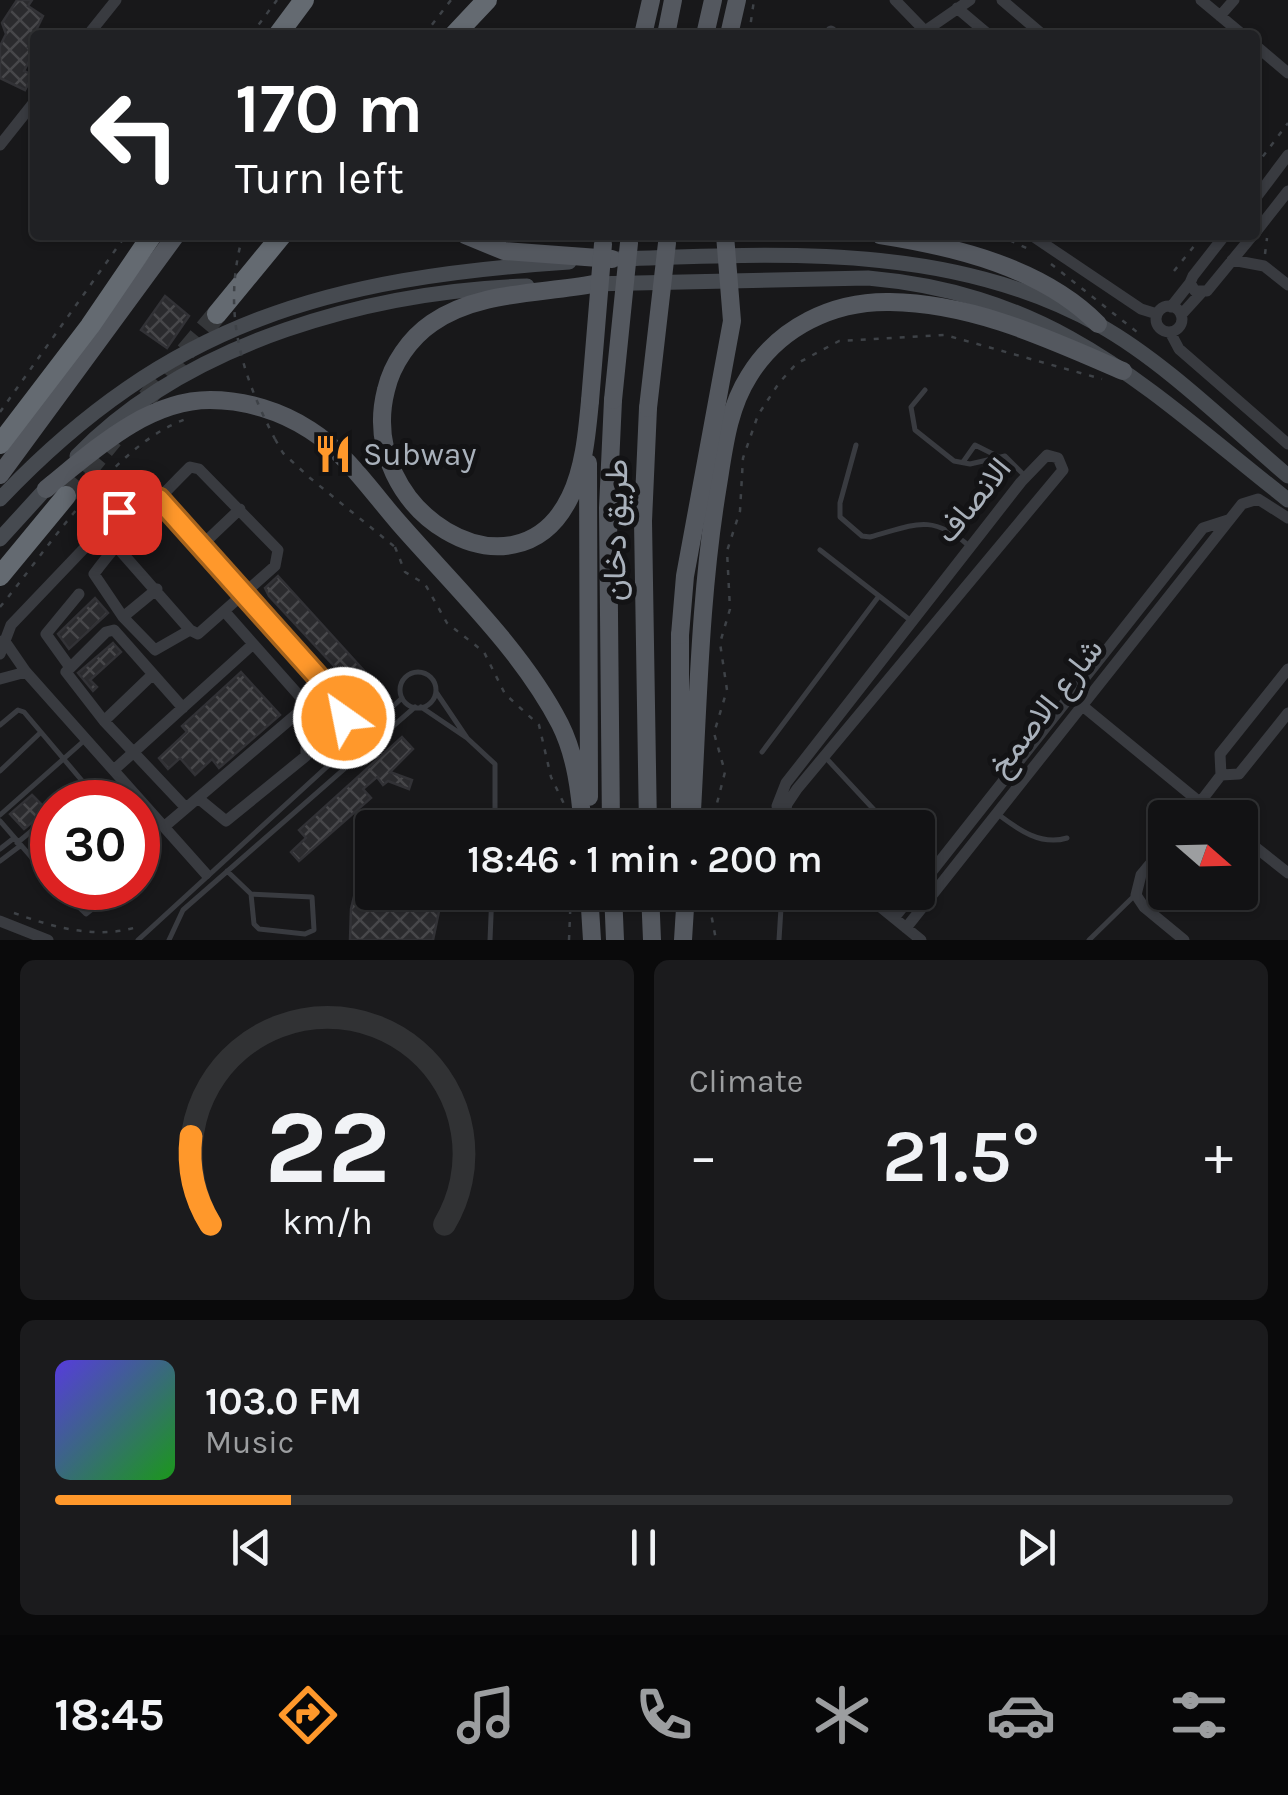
<!DOCTYPE html>
<meta charset="utf-8">
<style>
:root{--surface:#121214;--page:#1b1b1d;--text:#f1f3f6;--muted:#9c9ea0;--line:#313234;--accent:#ff982b}
body{margin:0;font-family:Karla,Vazirmatn,sans-serif;background:var(--page);color:var(--text);height:100vh;display:flex;flex-direction:column;font-size:38px;white-space:nowrap}
*{box-sizing:border-box;margin:0}
p{font-size:32px;color:var(--muted)}
.icon{flex:none;width:55px;height:55px;fill:none;stroke:currentColor;stroke-width:2;stroke-linecap:round;stroke-linejoin:round}
.map{position:relative;height:940px;overflow:hidden}
.details{display:flex;flex-direction:column;gap:20px;padding:20px;background:#0a0a0b;flex:1}
.details>*{flex:none}
.top-card{position:absolute;left:30px;top:30px;width:1230px;height:210px;border-radius:10px;box-shadow:0 2px 8px #0004,0 0 0 2px var(--line);background:#202124;color:#fff;overflow:hidden}
.needle{width:65px;rotate:110deg}
.fabs{position:absolute;left:1148px;top:800px;display:grid;gap:20px}
.fabs a{display:grid;place-items:center;width:110px;height:110px;border-radius:10px;background:var(--surface);box-shadow:0 2px 8px #0004,0 0 0 2px var(--line);font-size:50px}
.speed{position:absolute;left:30px;top:780px;display:flex;gap:20px;font-size:50px;font-weight:700;text-align:center}
.speed>*{display:grid;place-content:center;width:130px;height:130px;border-radius:50%;background:var(--surface);box-shadow:0 2px 8px #0004,0 0 0 2px var(--line);line-height:1}
.speed .limit{border:15px solid #d22;background:#fff;color:#111}
.pin{position:absolute;display:grid;place-items:center;width:85px;height:85px;color:#fff;margin:-42px;border-radius:20px;box-shadow:0 5px 15px #0006}
.me{position:absolute;width:110px;margin:-55px;rotate:327deg;stroke-linejoin:round;filter:drop-shadow(0 0 8px #0008)}
.turn{display:flex;align-items:center;gap:35px;height:210px;padding:0 40px;font-size:45px}
.turn .icon{width:130px;height:130px;stroke-width:2.5}
.turn b{display:block;font-size:70px;line-height:85px}
.big{font-size:75px;font-weight:600;line-height:1.1}
.details .card{flex:1;display:flex;flex-direction:column;justify-content:center;gap:15px;min-width:0;padding:0 35px;border-radius:15px;background:var(--page)}
.details .dial{align-items:center;gap:0}
.dial svg{height:260px;overflow:visible;fill:none;stroke:var(--line);stroke-width:7;stroke-linecap:round;text-anchor:middle}
.dial text{fill:var(--text);stroke:none}
.song{display:flex;align-items:center;gap:30px}
.cover{width:120px;height:120px;border-radius:15px;background:linear-gradient(135deg,hsl(250 70% 55%),hsl(120 70% 35%))}
.played{height:10px;border-radius:5px;background:linear-gradient(90deg,var(--accent) 20%,var(--line) 20%)}
.keys{display:flex;justify-content:space-around;direction:ltr}
.heat{display:flex;justify-content:space-between;align-items:center;font-size:55px;direction:ltr}
.details .tiles{flex:1;display:grid;gap:20px;grid-template-columns:1fr 1fr}
.card:last-child{grid-column:span 2}
.trip{position:absolute;left:355px;top:810px;width:580px;height:100px;border-radius:10px;background:var(--surface);box-shadow:0 2px 8px #0004,0 0 0 2px var(--line);font-weight:600;line-height:100px;text-align:center}
.tabs{display:flex;height:160px;justify-content:space-around;align-items:center;background:#070708;color:var(--muted)}
.tabs .icon{width:70px;height:70px}
.tabs .selected{color:var(--accent)}
.tabs b{font-size:45px;color:var(--text)}
.map>svg:first-child{display:block}
</style>
<div class="map">
<svg width="1288" height="940" viewBox="0 0 1288 940">
<defs>
<pattern id="building-cross-hatch" width="8" height="8" patternUnits="userSpaceOnUse" patternTransform="scale(2.5)"><rect width="8" height="8" fill="#2b2b2e"/><path d="M0 0l8 8M0 8l8-8" fill="none" stroke="#47474a"/></pattern>
</defs>
<rect width="100%" height="100%" fill="#18181a"/>
<path fill="url(#building-cross-hatch)" stroke="#323236" stroke-width="2.5" d="M17,0h15l-4,6 15,10 -15,31 7,3 -11,21 9,4 -8,15 -25,-12v-32l6,-12 -4,-11z
M165,296l24,20 -22,32 -26,-18z
M278,576l98,108 -14,12 -93,-100 -4,-8z
M95,598l13,15 -39,36 -11,-15z
M113,643l8,9 -31,28 7,7 -4,4 -15,-18z
M241,672l39,43 -61,53 -7,-9 -17,16 -15,-17 -12,11 -9,-11 28,-26 -5,-6z
M402,737l11,12 -23,23 22,8 -3,9 -21,-8 -5,4 -6,-8 -14,12 8,9 -72,63 -8,-9 15,-14 -7,-8z
M32,795l15,15 -23,19 -14,-15z
M359,876h13v16h71l-10,48h-83l1,-31z"/>
<g fill="none" stroke-linecap="round" stroke-linejoin="round">
<path stroke="#35373a" stroke-width="20" stroke-dasharray="20 10" stroke-linecap="butt" d="M147,398l70,-84
M66,496l47,-57"/>
<path stroke="#3e4247" stroke-width="2.5" stroke-dasharray="5 8" stroke-linecap="butt" d="M251,35l26,-35
M424,35l27,-35
M749,35l5,-35
M1255,167l33,-44
M998,235l35,16
M1265,254l2,-16
M1051,264l91,72
M1174,271l29,-36
M0,412l126,-177
M275,439l8,14 27,25 85,69
M395,547l10,25 20,12 22,39 37,29 21,42 34,31 12,52 14,29
M0,607c49,-59 114,-163 186,-188
M565,828l1,-14
M716,828l-2,-13 11,-43 -11,-39 13,-43 -7,-47 10,-34 -3,-58 13,-40 3,-53 15,-43 21,-32 17,-19 43,-23 106,-6 157,44
M707,892l9,48
M14,913c41,15 85,27 126,13
M569,940l2,-48"/>
<path stroke="#393b40" stroke-width="5" d="M925,390l-14,17 4,23 39,31 16,3 35,-8 19,19
M856,445l-16,58v14l22,19 8,1c44,-12 61,-24 98,8
M963,462l12,-17 22,11
M820,550l90,70
M400 690a18 18 0 1 1 36 0a18 18 0 1 1-36 0Z
M421,707l46,31 -31,-46
M0,725l18,-15 6,2 76,90
M467,738l28,26v64
M762,752l117,-156
M826,758l65,70
M0,771l40,-38
M66,802l20,-15
M0,815l86,-76
M999,815c20,15 42,31 68,23
M0,821l52,60
M17,843l35,-29
M138,846l9,13 -9,12
M0,849l14,-11
M0,861l20,-15
M40,866l12,-11
M227,871l24,23 61,3 2,33 -9,4 -46,-5 -5,-5 -3,-30
M59,888l27,26 33,-26
M138,940l264,-242
M169,940l14,-30 232,-203
M490,940l2,-48
M779,940l3,-48
M1089,940l44,-43"/>
<path stroke="#393b40" stroke-width="11" d="M895,0l30,31 -4,4
M1002,0l41,35
M1201,0l42,35
M957,8l32,27
M1220,16l14,-16
M831,31l4,4
M88,35l28,-35
M927,35l-2,-4 45,-31
M1255,45l33,28
M0,145l35,-44
M1255,199l33,-44
M1255,233l33,-42
M1031,235l110,74 16,5
M1225,235l-32,41 -3,7 5,8h12l46,-56
M1232,260l32,6 24,19
M1156 319a13 13 0 1 1 26 0a13 13 0 1 1-26 0Z
M1171,307l19,-24
M1181,315l20,-22
M1170,332l9,17 109,95
M102,530l88,100 8,4 77,-68 3,-16 -79,-81 -9,-2c-33,33 -68,69 -96,107l29,43
M200,547l40,-38
M157,589l-34,28 32,33 35,-20
M4,640l22,32 180,202
M0,654l11,-29 125,-131 10,-3 13,8 186,208 -6,17 -12,3 -102,-115
M69,666l-23,-32 33,-40
M0,679l26,-7
M1079,703l140,115
M183,708l-69,-78 -8,2 -40,40 38,49 82,87
M104,721l49,-47
M115,769l137,-124
M1221,775l18,-1 49,-61
M198,798l28,23 80,-65v-50
M1188,818l33,-43 -1,-21 68,-85
M165,826l141,-120
M782,828l-5,-22 9,-23 235,-301 26,-27 11,3 5,12 -266,319 -10,15 -5,24
M1240,835l48,38
M1165,846l-24,29 -5,20 8,12 40,33
M918,889l285,-361 25,-8
M862,892l59,48
M894,918l21,-26
M0,921l48,19
M906,928l336,-424 16,-5 30,19"/>
<path stroke="#464a50" stroke-width="15" d="M617,259c163,-5 334,-17 482,66 66,37 131,102 189,151
M590,284l278,-6c190,17 278,110 420,222
M77,456c111,-115 296,-165 450,-170
M0,499c170,-179 330,-221 569,-237
M0,539l51,-56"/>
<path stroke="#54585f" stroke-width="18" d="M643,35l8,-35
M666,35l7,-35
M705,35l8,-35
M729,35l8,-35
M465,235l39,16 108,8
M880,235c76,12 163,33 218,89
M590,401c-3,32 -6,67 -20,96 -54,112 -215,14 -184,-107 6,-26 24,-52 46,-67 46,-32 108,-29 161,-39
M588,463l1,334
M0,475l176,-240
M46,489c46,-37 100,-89 164,-89 35,0 71,11 100,30 35,22 62,62 89,93 55,63 123,127 161,201 16,32 20,68 23,104
M680,635v192
M611,828l-3,-320 5,-108
M648,828l-5,-307 5,-113
M691,828c7,-115 8,-229 27,-343 6,-37 10,-76 31,-109 30,-49 84,-75 141,-74 83,1 159,37 233,69
M589,892l3,48
M613,892l2,48
M650,892l2,48
M683,940l3,-48"/>
<path stroke="#646a71" stroke-width="20" d="M278,35l26,-35
M454,35l33,-35
M217,314l65,-79
M0,444l90,-118 62,-91
M0,576l66,-80"/>
<path stroke="#3e4247" stroke-width="2.5" stroke-dasharray="5 8" stroke-linecap="butt" d="M243,235c-21,74 -3,137 32,204"/>
<path stroke="#54585f" stroke-width="18" d="M613,400l16,-157
M590,401l13,-157
M648,408l19,-165
M680,635l5,-59 47,-255 -7,-86"/>
</g>
<g fill="none" stroke-linecap="round" stroke-linejoin="round">
<g stroke="#a6631c" stroke-width="25">
<path id="route" d="M119,512l21,-21 19,8 186,208 -1,11"/>
</g>
<use href="#route" stroke="#ff982b" stroke-width="18"/>
</g>
<defs>
<g id="restaurant-bare" transform="scale(3)"><path d="M-5-6h1v4h1v-4h1v4h1v-4h1v5L-1.5 .5V6h-2V.5L-5-1ZM5-6V6H3V1.5H1.5Q1.5-4 5-6Z" fill="#ff982b" stroke="#131315" stroke-width="2.5" paint-order="stroke"/></g>
</defs>
<g fill-rule="evenodd">
<use href="#restaurant-bare" x="333" y="454"/>
</g>
<g text-anchor="middle" stroke-width="10" stroke-linejoin="round" paint-order="stroke">
<g font-size="32" fill="#a9b1bb" stroke="#131315" text-anchor="start">
<text x="363" y="465">Subway</text>
</g>
<g font-size="32" fill="#a9b1bb" stroke="#131315">
<text transform="translate(973 500) rotate(-51)" y="11">الانصاف</text>
<text transform="translate(615 530) rotate(-89)" y="11">طريق دخان</text>
<text transform="translate(1045 707) rotate(-52)" y="11">شارع الاصمخ</text>
</g>
</g>
</svg>
<div class="fabs">
<a><svg class="needle" viewBox="-14 -14 28 28"><path d="M0-13l5 13h-10z" fill="#e53935"/><path d="M0 13l5-13h-10z" fill="#9c9ea0"/></svg></a>
</div>
<div class="speed"><div class="limit">30</div></div>
<div class="pin" style="left:119px;top:512px;background:#d93025"><svg class="icon" aria-label="arrive" viewBox="0 0 24 24"><path d="M6 21V4h12l-3 4 3 4H6"/></svg></div>
<svg class="me" style="left:344px;top:718px" viewBox="-20 -20 40 40"><circle r="17" fill="#ff982b" stroke="#fff" stroke-width="3"/><path d="M0-11L8 9 0 5-8 9z" fill="#fff"/></svg>
<div class="trip">18:46 · 1 min · 200 m</div>
<div class="top-card">
<div class="turn"><svg class="icon" aria-label="left" viewBox="0 0 24 24"><path d="M17 20v-9H6M10 6l-5 5 5 5"/></svg><div><b>170 m</b>Turn left</div></div>
</div>
</div>
<section class="details">
<div class="tiles">
<div class="card dial"><svg viewBox="0 0 100 80">
<path d="M14 69A42 42 0 1 1 86 69"/>
<path d="M14 69A42 42 0 0 1 8 42" stroke="#ff982b"/>
<text x="50" y="56" font-size="32" font-weight="700">22</text>
<text x="50" y="72" font-size="11">km/h</text>
</svg></div>
<div class="card"><p>Climate</p>
<div class="heat"><a>−</a><b class="big">21.5°</b><a>+</a></div>
</div>
<div class="card">
<div class="song"><i class="cover"></i><div><b>103.0 FM</b><p>Music</p></div></div>
<div class="played"></div>
<div class="keys"><svg class="icon" aria-label="previous" viewBox="0 0 24 24"><path d="M18 5L8 12l10 7zM5 5v14"/></svg><svg class="icon" aria-label="pause" viewBox="0 0 24 24"><path d="M8 5v14M16 5v14"/></svg><svg class="icon" aria-label="next" viewBox="0 0 24 24"><path d="M6 5l10 7-10 7zM19 5v14"/></svg></div>
</div>
</div>
</section>
<nav class="tabs">
<b>18:45</b>
<svg class="icon selected" aria-label="directions" viewBox="0 0 24 24"><path d="M12 3l9 9-9 9-9-9zM9 14v-3h6M13 9l2 2-2 2"/></svg>
<svg class="icon" aria-label="music" viewBox="0 0 24 24"><path d="M9 18V5l10-2v13"/><circle cx="6" cy="18" r="3"/><circle cx="16" cy="16" r="3"/></svg>
<svg class="icon" aria-label="phone" viewBox="0 0 24 24"><path d="M5 4h4l2 5-3 2q2 4 5 5l2-3 5 2v4C11 20 4 13 5 4z"/></svg>
<svg class="icon" aria-label="climate" viewBox="0 0 24 24"><path d="M12 3v18M4 7l16 10M4 17L20 7"/></svg>
<svg class="icon" aria-label="car" viewBox="0 0 24 24"><path d="M5 17H2v-5l4-1 3-4h7l3 4 3 1v5h-3M9 17h6M6 11h13"/><circle cx="7" cy="17" r="2"/><circle cx="17" cy="17" r="2"/></svg>
<svg class="icon" aria-label="filters" viewBox="0 0 24 24"><path d="M4 7h16M4 17h16"/><circle cx="9" cy="7" r="2"/><circle cx="15" cy="17" r="2"/></svg>
</nav>
